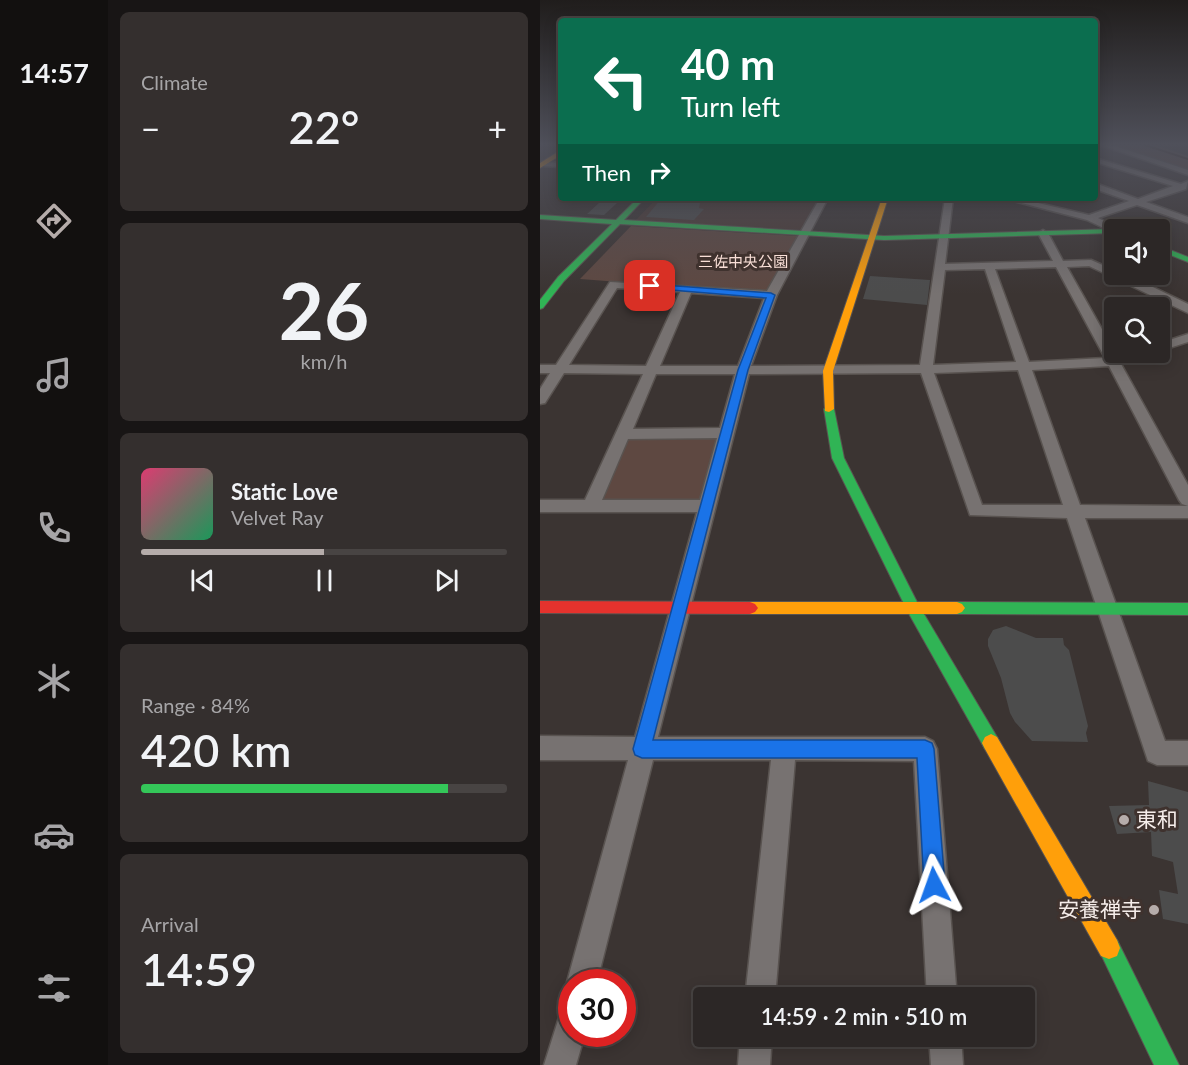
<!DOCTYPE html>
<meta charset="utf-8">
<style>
:root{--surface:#2c2726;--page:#342f2e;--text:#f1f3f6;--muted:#a6a5a7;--line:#484443;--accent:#b5acaa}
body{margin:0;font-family:Lato,"Noto Sans JP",sans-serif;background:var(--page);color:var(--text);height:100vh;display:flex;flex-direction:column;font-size:22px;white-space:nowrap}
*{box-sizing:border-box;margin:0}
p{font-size:20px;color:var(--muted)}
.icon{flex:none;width:33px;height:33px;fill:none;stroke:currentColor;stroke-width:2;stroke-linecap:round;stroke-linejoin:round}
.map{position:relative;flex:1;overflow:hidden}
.sheet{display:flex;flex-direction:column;gap:12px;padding:12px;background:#181515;width:432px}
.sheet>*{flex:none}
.hud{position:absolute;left:18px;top:18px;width:540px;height:183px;border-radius:6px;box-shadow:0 3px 15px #0003,0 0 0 2px var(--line);background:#0b6e4f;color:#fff;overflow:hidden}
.controls{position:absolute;left:564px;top:219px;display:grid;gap:12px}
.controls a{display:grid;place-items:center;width:66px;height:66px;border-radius:6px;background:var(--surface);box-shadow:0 3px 15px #0003,0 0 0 2px var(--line);font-size:30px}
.speed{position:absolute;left:18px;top:969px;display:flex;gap:12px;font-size:30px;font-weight:700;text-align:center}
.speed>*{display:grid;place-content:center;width:78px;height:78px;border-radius:50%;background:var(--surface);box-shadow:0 3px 15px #0003,0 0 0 2px var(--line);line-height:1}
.speed .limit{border:9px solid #d22;background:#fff;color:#111}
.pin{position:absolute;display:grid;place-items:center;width:51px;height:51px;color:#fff;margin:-26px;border-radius:12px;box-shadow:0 3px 9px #0006}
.me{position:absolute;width:66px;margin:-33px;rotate:356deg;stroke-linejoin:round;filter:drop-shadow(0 0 4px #0008)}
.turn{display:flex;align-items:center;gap:21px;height:126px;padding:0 24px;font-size:27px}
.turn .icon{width:78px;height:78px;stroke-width:2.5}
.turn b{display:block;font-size:42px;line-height:51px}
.then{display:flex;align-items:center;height:57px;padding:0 24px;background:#0003;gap:12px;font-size:22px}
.big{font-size:45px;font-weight:600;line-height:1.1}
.sheet .tile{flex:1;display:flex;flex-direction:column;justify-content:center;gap:9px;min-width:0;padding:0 21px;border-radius:9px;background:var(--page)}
.sheet .dial{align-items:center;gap:0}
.dial b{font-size:78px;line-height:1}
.song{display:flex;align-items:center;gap:18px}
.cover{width:72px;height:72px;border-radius:9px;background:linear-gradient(135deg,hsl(340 70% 55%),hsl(150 70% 35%))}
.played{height:6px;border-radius:3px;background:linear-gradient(90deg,var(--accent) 50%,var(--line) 50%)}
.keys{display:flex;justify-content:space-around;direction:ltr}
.heat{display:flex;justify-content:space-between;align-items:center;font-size:33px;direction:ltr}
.charge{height:9px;border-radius:4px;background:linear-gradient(90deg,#34c759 84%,var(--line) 0)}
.trip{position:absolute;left:153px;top:987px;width:342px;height:60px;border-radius:6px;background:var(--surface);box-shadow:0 3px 15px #0003,0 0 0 2px var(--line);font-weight:600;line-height:60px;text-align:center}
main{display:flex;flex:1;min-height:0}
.tab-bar{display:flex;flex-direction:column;width:108px;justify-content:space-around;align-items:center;background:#12100f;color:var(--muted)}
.tab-bar .icon{width:42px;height:42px}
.tab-bar .on{color:var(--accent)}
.tab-bar b{font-size:27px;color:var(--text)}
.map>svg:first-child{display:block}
</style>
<main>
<nav class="tab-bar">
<b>14:57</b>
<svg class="icon on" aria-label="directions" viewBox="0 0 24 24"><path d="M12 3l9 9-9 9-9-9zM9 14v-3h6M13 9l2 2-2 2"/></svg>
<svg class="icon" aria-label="music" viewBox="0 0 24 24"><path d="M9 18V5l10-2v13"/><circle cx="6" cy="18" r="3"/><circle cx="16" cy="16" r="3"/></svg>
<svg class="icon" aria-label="phone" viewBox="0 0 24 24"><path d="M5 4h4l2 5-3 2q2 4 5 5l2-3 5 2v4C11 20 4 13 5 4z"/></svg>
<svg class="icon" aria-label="climate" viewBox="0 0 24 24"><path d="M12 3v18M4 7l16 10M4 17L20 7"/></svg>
<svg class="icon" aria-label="car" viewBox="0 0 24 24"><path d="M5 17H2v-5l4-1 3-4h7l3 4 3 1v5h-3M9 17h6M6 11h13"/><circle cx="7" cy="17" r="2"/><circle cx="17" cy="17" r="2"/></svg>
<svg class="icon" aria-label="filters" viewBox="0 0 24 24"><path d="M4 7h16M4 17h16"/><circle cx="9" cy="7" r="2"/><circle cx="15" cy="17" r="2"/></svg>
</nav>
<section class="sheet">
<div class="tile"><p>Climate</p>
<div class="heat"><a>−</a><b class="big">22°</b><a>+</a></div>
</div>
<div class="tile dial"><b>26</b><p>km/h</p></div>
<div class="tile">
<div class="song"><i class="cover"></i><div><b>Static Love</b><p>Velvet Ray</p></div></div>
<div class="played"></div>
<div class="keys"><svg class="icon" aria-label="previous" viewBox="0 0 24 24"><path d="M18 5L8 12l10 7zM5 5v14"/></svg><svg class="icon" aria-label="pause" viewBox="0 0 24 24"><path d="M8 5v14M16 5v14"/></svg><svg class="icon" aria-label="next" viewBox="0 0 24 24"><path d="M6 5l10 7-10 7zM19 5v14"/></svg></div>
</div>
<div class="tile"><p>Range · 84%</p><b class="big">420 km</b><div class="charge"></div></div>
<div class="tile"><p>Arrival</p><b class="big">14:59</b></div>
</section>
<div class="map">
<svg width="648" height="1065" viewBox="0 0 648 1065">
<rect width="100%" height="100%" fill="#3b3432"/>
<path fill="#4b3a35" d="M117,198h163l-18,32 -166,-10z"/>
<path fill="#5e4841" d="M571,145h44l33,11v15z
M91,226l168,10 -30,55 -4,2 -185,-14z
M92,437h81l4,3 -15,58 -8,4h-92l-3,-5 25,-58z"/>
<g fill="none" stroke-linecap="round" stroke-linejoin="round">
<path stroke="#2f160f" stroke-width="2" d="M605,145l43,14"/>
</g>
<path fill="#4c4c4c" d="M161,198l-2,10 5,1 -10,11 -48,-3 15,-18z
M60,202l17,1 -13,12 -17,-1z
M330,276l60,4 -3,25 -64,-6z
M466,626l30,12h27l1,7 5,5 19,76 -2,7 2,9 -56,-1 -17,-19 -5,-9 -9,-35 -13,-32v-7l5,-9z
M608,781l40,11v132l-25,-5 -4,-29 19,4 -5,-32 -21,-6 -1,-24 -34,2 -8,-28 40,-1z"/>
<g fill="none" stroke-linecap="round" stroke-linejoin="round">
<g stroke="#595350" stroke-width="3">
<path id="street" d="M561,145h11l76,25v5z
M555,158l86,26 7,-3 -2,8 -40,13 42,15v6l-51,-18 -39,13 21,10 1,2h-6v3l-27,-13 -85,-22h15l72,17 40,-14 -34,-12v-6l43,16 35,-13 -78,-24z
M4,162l17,1v4l-20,-1v-4z
M280,198h8l-51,97 -26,71 169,-1 25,-167h8l-8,66 108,-3 -15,-28 5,-3 5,3 15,28 28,-1 23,10v4h12l62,30v9l-99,-47 -22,1 50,89 12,-4h20l-28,12 67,121v33h-103l80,223h23v24h-31l-9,-4 -81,-243 -97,-3 -49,-142 -172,1 -91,363h267l8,4 4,8 20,249h-30l-13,-237 -119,-1 -20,238h-30l26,-238h-118l-56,222h-25v11l-5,-11 61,-222h-88v-24l95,1 62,-225h-157v-12h45l58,-126 -79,-1 -19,30 -5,1v-15l10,-16h-10v-8h16l54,-83 157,9zM516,267l49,91 -76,4 -34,-93zM445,269l31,93 -83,3 12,-95zM77,288l63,4 -34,74 -77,-1zM151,293l73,5 -26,68h-78zM569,366l70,134 3,4 6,2 -108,-1 -48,-135zM478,370l45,135h-81l-48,-132zM116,374h79l-15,54 -87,1zM177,438l-17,62h-98l26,-61z
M648,334v8l-28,9v-8z
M32,1006v28h13l-9,31h-32l17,-54z
M200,1036h32l-2,29h-32z
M389,1036h32l2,29h-32z"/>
</g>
<g stroke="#595350" stroke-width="2">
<path id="fast" d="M98,198h7l-21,22 260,16 230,-7 3,1h-3v3l-230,7 -264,-16 -56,57 -21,27 -3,1v-9l18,-23 54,-53 -72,-5v-4l76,5z
M620,246l28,11v5l-28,-11z
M289,406l5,3 10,49 74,146 79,133 3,6 -3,6 -6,3 -6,-3 -77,-137 -76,-154 -8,-49z
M417,602l231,1v12l-231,-1 -5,-2 -3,-4 3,-4z
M569,937l8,3 62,125h-25l-56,-117 3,-8z"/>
</g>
<g stroke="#595350" stroke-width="2">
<path id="slow" d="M21,150v5l-21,13v-5z
M342,198h6l-55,173 1,38 -5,3 -4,-1 -2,-40z
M210,602h207l5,2 3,4 -3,4 -5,2h-207l-5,-2 -3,-4 3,-4z
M451,734l6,3 120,203 3,8 -3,8 -8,3 -8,-3 -116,-207 -3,-6 3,-6z"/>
</g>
<g stroke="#595350" stroke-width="2">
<path id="jam" d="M0,601l210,1 5,2 3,4 -3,4 -5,2 -210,-1z"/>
</g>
<use href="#street" fill="#777271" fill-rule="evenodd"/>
<use href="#fast" fill="#30b455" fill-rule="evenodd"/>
<use href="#slow" fill="#ff9f0a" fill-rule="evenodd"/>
<use href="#jam" fill="#e5322d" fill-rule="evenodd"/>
</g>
<linearGradient id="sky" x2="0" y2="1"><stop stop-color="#201d1c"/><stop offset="0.49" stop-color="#4f505a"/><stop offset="1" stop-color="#4f505a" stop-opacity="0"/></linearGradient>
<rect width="648" height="294" fill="url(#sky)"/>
<path fill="#1a73e8" stroke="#114b97" stroke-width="1.5" d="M110,284l121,9 4,2 -27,75 -95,370h272l7,3 2,6 11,136 -3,7 -8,3 -7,-3 -3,-7 -7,-127h-275l-7,-3 -2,-6 105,-379 28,-72 -119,-10v-3z"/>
<g fill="#b5acaa" stroke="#3f322e" stroke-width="2">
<circle cx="584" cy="820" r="6"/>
<circle cx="614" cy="910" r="6"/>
</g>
<g text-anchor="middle" stroke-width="6" stroke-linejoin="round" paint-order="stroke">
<g font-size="15" fill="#f8ded6" stroke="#3f322e">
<text x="203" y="267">三佐中央公園</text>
</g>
<g font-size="21" fill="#f6edea" stroke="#3f322e" text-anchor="start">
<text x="596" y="827">東和</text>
<text x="602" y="917" text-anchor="end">安養禅寺</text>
</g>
</g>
</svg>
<div class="controls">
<a><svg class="icon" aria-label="sound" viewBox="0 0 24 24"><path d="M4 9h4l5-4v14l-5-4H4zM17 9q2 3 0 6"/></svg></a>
<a><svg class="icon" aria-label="search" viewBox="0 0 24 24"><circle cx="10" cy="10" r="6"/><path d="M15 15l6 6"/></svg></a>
</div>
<div class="speed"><div class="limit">30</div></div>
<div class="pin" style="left:110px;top:286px;background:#d93025"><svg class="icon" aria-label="arrive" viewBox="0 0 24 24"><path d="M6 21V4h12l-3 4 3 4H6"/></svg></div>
<svg class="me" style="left:394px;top:885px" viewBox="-20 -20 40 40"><path d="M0-17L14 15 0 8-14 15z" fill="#1a73e8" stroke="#fff" stroke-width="4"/></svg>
<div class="trip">14:59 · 2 min · 510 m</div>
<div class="hud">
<div class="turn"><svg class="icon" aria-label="left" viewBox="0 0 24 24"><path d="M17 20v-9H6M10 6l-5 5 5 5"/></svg><div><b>40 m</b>Turn left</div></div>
<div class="then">Then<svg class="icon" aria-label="right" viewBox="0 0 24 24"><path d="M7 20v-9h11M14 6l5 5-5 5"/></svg></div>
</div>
</div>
</main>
